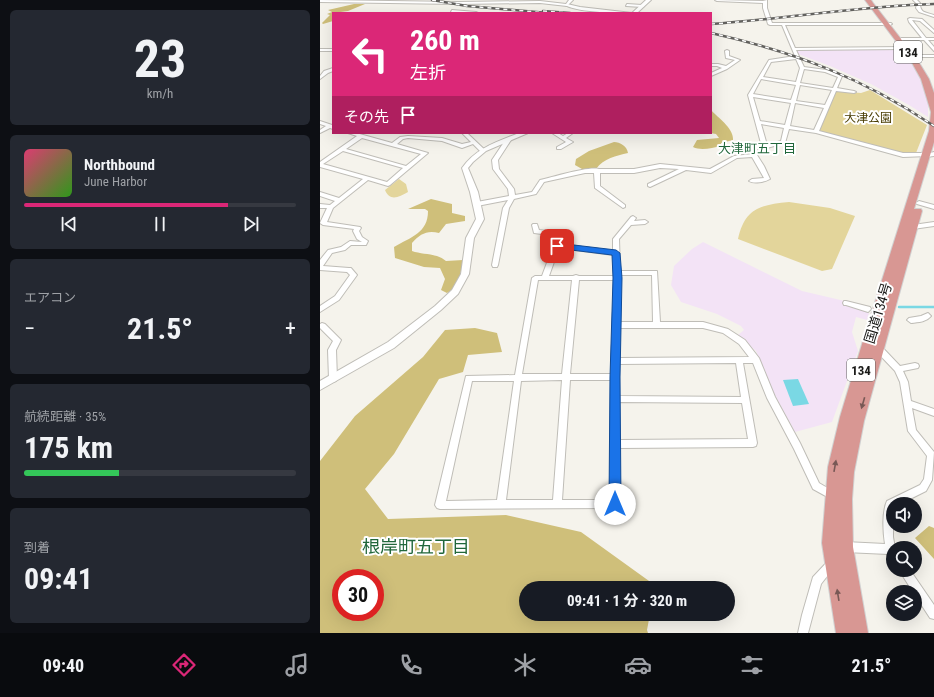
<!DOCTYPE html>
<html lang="ja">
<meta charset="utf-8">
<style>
:root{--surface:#171b24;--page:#242831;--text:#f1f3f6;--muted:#9ea1a6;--line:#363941;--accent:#db2777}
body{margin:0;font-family:"Roboto Condensed","Noto Sans JP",sans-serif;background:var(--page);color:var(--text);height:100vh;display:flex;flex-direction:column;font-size:15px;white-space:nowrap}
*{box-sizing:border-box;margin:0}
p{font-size:13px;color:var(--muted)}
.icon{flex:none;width:22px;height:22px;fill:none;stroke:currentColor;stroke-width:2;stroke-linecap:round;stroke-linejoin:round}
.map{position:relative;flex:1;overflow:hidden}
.side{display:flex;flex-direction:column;gap:10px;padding:10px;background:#0d0f14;width:320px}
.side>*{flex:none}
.banner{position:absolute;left:12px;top:12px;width:380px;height:122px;border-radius:0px;box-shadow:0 4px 16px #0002;background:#db2777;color:#fff;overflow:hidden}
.tools{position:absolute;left:566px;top:497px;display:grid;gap:8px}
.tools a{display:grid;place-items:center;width:36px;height:36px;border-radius:50%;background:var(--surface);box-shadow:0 4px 16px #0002;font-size:20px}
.speed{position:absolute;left:12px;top:569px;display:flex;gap:8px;font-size:20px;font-weight:700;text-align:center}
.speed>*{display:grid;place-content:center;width:52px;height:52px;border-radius:50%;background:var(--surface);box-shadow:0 4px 16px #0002;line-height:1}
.speed .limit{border:6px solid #d22;background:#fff;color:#111}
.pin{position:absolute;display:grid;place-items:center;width:34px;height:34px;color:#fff;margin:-17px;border-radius:8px;box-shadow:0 2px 6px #0006}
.me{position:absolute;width:44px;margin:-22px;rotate:0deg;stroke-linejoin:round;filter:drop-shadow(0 0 3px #0008)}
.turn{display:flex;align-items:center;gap:14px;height:84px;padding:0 12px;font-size:18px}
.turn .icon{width:52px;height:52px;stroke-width:2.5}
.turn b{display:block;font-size:28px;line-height:34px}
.then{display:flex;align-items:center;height:38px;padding:0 12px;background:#0003;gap:8px;font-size:15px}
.big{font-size:30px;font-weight:700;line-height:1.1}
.side .card{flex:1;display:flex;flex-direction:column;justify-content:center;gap:6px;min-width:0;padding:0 14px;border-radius:6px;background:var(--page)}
.side .dial{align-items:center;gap:0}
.dial b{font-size:52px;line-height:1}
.song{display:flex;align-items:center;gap:12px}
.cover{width:48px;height:48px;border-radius:6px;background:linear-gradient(135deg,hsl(340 70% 55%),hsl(110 70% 35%))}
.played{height:4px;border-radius:2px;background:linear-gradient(90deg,var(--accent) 75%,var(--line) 75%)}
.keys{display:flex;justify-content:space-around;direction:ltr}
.heat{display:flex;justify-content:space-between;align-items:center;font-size:22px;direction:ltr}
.charge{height:6px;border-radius:3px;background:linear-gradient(90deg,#34c759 35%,var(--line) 0)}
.trip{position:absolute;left:199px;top:581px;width:216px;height:40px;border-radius:20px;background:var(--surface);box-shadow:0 4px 16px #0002;font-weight:700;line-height:40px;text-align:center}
.dock{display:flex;height:64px;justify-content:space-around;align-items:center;background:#090b0e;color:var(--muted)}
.dock .icon{width:28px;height:28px}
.dock .current{color:var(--accent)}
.dock b{font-size:18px;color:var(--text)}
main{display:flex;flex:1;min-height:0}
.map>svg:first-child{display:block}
</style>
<main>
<section class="side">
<div class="card dial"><b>23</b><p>km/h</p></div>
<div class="card">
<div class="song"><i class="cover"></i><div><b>Northbound</b><p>June Harbor</p></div></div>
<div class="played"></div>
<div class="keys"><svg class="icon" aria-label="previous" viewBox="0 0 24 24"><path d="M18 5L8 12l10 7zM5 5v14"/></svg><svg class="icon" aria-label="pause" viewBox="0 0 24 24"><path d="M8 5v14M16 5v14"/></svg><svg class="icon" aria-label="next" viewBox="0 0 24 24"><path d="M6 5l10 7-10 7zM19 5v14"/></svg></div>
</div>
<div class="card"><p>エアコン</p>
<div class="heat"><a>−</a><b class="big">21.5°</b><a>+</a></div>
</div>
<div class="card"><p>航続距離 · 35%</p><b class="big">175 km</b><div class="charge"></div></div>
<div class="card"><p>到着</p><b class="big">09:41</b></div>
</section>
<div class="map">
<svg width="614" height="633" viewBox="0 0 614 633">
<rect width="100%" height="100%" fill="#f5f3ec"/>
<path fill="#f3e3f6" d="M581,49l13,18 8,16 6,20v14l-19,-12 -38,-21 -41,-18 -32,-12 -1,-4z
M383,242l99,49 64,15 -1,5 4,2 -2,7 -11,-3 -4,15 6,19 -26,71 -37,10 -23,-42 -16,-39 -18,-16 6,-5 -3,-4 -24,-12 -36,-12 -10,-17 3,-19 18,-17z"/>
<path fill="#e3d59b" d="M550,90l57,35 -11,28h-14l-85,-21 19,-41 25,2z
M79,179l7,5 2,8c-9,5 -18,10 -23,-2z
M469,202l41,6 25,8 -23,53 -10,2 -84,-32c7,-31 22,-34 51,-37z"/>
<path fill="#cfbf7a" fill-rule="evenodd" d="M34,4h11l-17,7 -15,2v8l-10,3 -1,-1 8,-8 -3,-1 5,-2 -4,-2z
M391,110c7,8 23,18 22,30l-12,3v3c-9,2 -20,5 -28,1l4,-7 22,-2 -3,-4 -6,-1z
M294,142c6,0 13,4 14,11 -12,3 -24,5 -32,16h-14l-7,-4 1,-6 13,-8z
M111,199l21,5v9l13,3v5l-19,3 -7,9c-12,-3 -19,1 -27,10v8c11,4 25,2 34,10l17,-1c-3,15 -3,25 -16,33l-6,-3 4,-11 -5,-11 -16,-1 -29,-9 -1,-11c17,-10 34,-14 34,-36l-3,-2h-17z
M155,328l22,5 5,19 -34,3 -5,17 -24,7 -45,75 -29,35 23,30 118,-4 75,17 75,54v2h-130v26h124l-3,16 1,3h-328v-172l35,-45 68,-59 22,-27zM21,578h34v34h-34z
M609,526l5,2v31l-19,-21z"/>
<path fill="#7ad8e4" d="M478,379l11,25 -16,2 -10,-26z"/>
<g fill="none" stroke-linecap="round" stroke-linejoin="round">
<path stroke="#7ad8e4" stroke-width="2.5" d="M579,307h35"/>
<g stroke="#bfbdb7" stroke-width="2">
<path id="minor" d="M0,0l138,2 82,-1 26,3 3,-4h4l-6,6 -27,-3 -82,1 -138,-2z
M395,0l48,1 4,-1v8l5,15h119l1,1 -2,1h-105l10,23 111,-1v2h-1l-109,1 8,17 22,3 16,5v1l-5,12 17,3 2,1 -2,1 -18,-2 -17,40 84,22h23l2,1v2l-25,1 -87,-24 -27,-4 -4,14 -18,5 -10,7 7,11 6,13c-5,3 -16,5 -21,2l3,-2 12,-1 -12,-21 -15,1 -26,15 -25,-3 -36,17 -2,-1v-2l31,-15 -19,-1 -26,5h-34v13l25,19v2l-2,1 -28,-20 -1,-15h-9l-41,9 -8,12 -22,5 -5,9 -11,57 -1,2h-4l-1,-2 11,-57 5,-8 -31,6 -3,-2 3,-2 32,-6 -1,-7 -15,-20 -1,-9 14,-21 5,1 -13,20 1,9 15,20 1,6 17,-3 8,-12c14,-3 48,-14 59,-11h35l26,-5 50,5 24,-13 19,-2 9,-7 -14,-52 21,-35 26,-4 -13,-31h-12l-2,-1 -5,-16v-5l-46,-2zM476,59l4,9 -4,14 -33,-5 8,-15zM484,69l21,3 13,5 -5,11 -33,-5zM441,79l35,6 -5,15 -38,-6zM480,85l32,5 -7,15 -29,-4zM433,97l38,6 -6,22 -25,-4zM475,103l29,5 -10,22 -24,-4zM441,124l23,4 -3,13 -14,4z
M593,0h4l3,3c0,10 5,9 14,12v2l-15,-5 -3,-4 1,-4z
M307,4l15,1 2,1 -2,1 -16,-1z
M132,10l24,2 2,1 -27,-1z
M590,18l12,1 12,11v3l-14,-12 -8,-1 14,18h8v2h-6l6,7v4l-10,-11h-23v-2h21l-13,-16 -1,-3z
M0,49h13v2h-13z
M407,50l2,1v5l11,4 -13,9 -16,7v-3l11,-5 -5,-2h-6v-2h7l8,2 9,-6 -9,-2 -1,-7z
M595,55h19v2h-20l-1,-1z
M13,68v3l-5,2 -8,6v-3l4,-5z
M0,121l12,4 1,1v3l-3,-1 -10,5v-3l6,-4 -6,-2z
M28,133h8l36,10 8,-6 8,-1 34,2 20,6 9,-2 -9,-9h5l18,17 -5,1 -7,-7 -11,4 -20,-7 -34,-3 -5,1 -6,5 31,9 -38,32 -2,1 -20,-6 -35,28 -6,14 33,5 1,1 -2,3 3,6 6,4 -2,4h-15l-6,5 -13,3 -9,13 26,2h2l6,7 -18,25 -19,12v-6l15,-10 15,-21 -3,-3 -27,-2v-10l8,-10 13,-3 9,-6 12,1 -5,-3 -4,-8 1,-2 -31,-4 -3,-2 7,-15h-7v-4l10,1 5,-4 -15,-5v-4l19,6 24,-19 -43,-12v-5l37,-26zM42,138l59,16 -15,12 -60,-17zM23,151l60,17 -16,14 -64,-18z
M232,133h6l5,3 5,-3h5l-7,5 7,4 -12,7h-4v-2l9,-5z
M599,201l15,4v4l-17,-5 -1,-1z
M313,216l3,2 -2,3 11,-1 3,2 -3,2 -14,1 -12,14 1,32h37l3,51h43l25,7 17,11 14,18 16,39 25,46 19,40 17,10 2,3 -2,3 -3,1 -20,-11 -19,-40 -27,-51 -14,-35h-10l14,80 -1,3 -3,1 -134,1 1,56 -2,3 -3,1 -175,1 -3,-1 -2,-3 31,-129 49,-1 17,-97 3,-2h7l15,-40 -23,-3 -2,-8 1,-1h4l2,6 24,3 1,1 -4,10 53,7v-12l18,-22zM239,248l54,7 1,21h-35l-3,-1 -3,1h-24zM300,275h32l1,47h-33zM218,280h34l-10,94h-40zM259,280h35l-3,94h-41zM300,328h83l20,5 16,11 10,13 -130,1zM416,363l5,34 -122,-1v-32zM242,380l-9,120h-47l15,-119zM250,380h41l-1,120h-48zM152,381h42l-17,119 -51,1zM299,402l123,1 6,36 -129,1z
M614,222v4l-21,3 -3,-2 3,-2z
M524,301h2l24,6 1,2 -3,3 -22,-7h-2l-1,-2z
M608,313l3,3c-5,6 -12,6 -20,7l-4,-3 2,-2 12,-2z
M2,323l3,1 16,16 -5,10 1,29 -1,2 -3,1 -3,-1 -1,-2 -1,-29 5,-9 -13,-13v-4z
M558,345l3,1 19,20 15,-3 3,1 1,2 -1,2 -15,3 5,11 3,19 23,8v7l-22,-8 4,22 18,22 -2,28 -6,11 -26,13h-7v33l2,11h-2v11l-3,-2 -2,-3 -43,-2 -3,-2 -2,-3 2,-3 3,-2 40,2c-2,-12 -3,-32 2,-43l33,-16 4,-6 3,-23 -19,-25 -8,-49 -5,-11 -20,-21 -1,-2 1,-2z
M512,558l3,2 2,3 -2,3 -14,18 -13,49h-10l4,-18 11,-38 16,-17z
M579,570h11l24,35v14l-4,-1 -15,-23v-3h-2z"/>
</g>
<g stroke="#bfbdb7" stroke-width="2">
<path id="tertiary" d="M326,0h5l-14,13c-18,0 -57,0 -72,-8l2,-1 13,3 52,6z
M199,133h9l-42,18 -13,11 -5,6 10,24 6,27 -10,19 -5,36 -11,20 -17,16 -47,38 -74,42v-9l68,-39 47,-36 17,-16 9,-16 5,-36 10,-19 -6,-27 -8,-24c14,-20 35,-26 57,-35z
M614,152v4l-8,1 -3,-2z"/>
</g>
<g stroke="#d1d1d1" stroke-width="2">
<path id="trunk" d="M545,0h6l2,3 45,58 11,18 5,14v49l-20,67h7l1,2 -58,210 -10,51 -2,27 1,48 15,86h-32l-14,-90 6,-76 12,-50 26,-86 63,-200 2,-19 -10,-33 -10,-18z"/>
</g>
<use href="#minor" fill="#fff" fill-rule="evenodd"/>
<use href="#tertiary" fill="#fff" fill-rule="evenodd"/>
<use href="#trunk" fill="#d89793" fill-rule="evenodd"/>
<g stroke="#62615e" stroke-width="2.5">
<path id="rail" d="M112,0l35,6 81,7
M223,11l27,2
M391,24c75,-5 148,-18 223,-20
M391,33c84,19 152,45 223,93"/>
</g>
<use href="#rail" stroke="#fff" stroke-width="1.5" stroke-dasharray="4" stroke-linecap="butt"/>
</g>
<defs><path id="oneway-solid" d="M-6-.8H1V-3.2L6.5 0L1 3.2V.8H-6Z"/></defs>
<g fill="#785855">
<use href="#oneway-solid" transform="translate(543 403) rotate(106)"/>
<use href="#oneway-solid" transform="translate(515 466) rotate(-80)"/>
<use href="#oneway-solid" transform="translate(518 595) rotate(-99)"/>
</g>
<path fill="#1a73e8" stroke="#114b97" d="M237,243l59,7 4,3 2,25 -2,99 1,127 -2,4 -4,2 -4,-2 -2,-4 1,-127 3,-99 -1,-23 -57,-7v-4z"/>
<g text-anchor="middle" stroke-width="4" stroke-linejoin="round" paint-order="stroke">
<g font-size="12" fill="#483c02" stroke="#fff">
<text x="548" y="122">大津公園</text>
</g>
<g fill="#fff" stroke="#5e5e5d" stroke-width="1">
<rect x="574" y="41" width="28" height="22" rx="3"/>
<rect x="527" y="359" width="28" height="22" rx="3"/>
</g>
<g font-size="13" font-weight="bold" fill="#191917">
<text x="588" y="57">134</text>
<text x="541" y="375">134</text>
</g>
<g font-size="13" fill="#21673b" stroke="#fff">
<text x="437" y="153">大津町五丁目</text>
</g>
<g font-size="14" fill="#191917" stroke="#fff">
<text transform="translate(558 313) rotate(-73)" y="5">国道134号</text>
</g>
<g font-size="18" fill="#21673b" stroke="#fff">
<text x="96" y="553">根岸町五丁目</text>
</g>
</g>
</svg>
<div class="tools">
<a><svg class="icon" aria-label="sound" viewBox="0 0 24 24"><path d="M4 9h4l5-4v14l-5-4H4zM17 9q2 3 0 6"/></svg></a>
<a><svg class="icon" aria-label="search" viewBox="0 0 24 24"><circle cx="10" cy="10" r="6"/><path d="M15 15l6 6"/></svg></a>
<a><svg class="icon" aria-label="layers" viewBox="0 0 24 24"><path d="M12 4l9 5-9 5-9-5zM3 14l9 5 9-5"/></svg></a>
</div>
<div class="speed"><div class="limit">30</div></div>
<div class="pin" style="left:237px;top:246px;background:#d93025"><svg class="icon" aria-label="arrive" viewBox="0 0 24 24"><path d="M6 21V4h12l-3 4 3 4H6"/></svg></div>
<svg class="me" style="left:295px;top:504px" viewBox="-20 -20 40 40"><circle r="19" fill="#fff"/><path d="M0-13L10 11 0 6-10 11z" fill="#1a73e8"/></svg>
<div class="trip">09:41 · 1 分 · 320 m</div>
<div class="banner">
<div class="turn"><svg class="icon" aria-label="left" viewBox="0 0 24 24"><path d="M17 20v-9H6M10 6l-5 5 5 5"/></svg><div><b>260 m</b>左折</div></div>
<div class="then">その先<svg class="icon" aria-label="arrive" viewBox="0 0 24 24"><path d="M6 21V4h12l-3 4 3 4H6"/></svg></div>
</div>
</div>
</main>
<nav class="dock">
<b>09:40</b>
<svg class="icon current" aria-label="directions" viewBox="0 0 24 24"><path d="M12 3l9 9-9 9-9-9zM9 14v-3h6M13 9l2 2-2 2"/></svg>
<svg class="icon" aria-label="music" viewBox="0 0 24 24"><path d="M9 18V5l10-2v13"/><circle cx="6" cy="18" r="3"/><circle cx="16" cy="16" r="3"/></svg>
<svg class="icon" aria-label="phone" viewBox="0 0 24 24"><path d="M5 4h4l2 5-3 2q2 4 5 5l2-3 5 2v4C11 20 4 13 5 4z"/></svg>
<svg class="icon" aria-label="climate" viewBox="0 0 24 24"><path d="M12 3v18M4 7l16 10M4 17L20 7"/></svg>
<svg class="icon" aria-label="car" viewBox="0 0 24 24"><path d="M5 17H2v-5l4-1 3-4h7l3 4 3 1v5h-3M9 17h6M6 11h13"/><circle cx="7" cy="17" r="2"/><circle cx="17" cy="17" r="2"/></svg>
<svg class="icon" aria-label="filters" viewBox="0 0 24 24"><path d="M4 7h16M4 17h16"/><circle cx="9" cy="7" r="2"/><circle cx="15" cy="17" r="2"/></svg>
<b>21.5°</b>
</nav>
